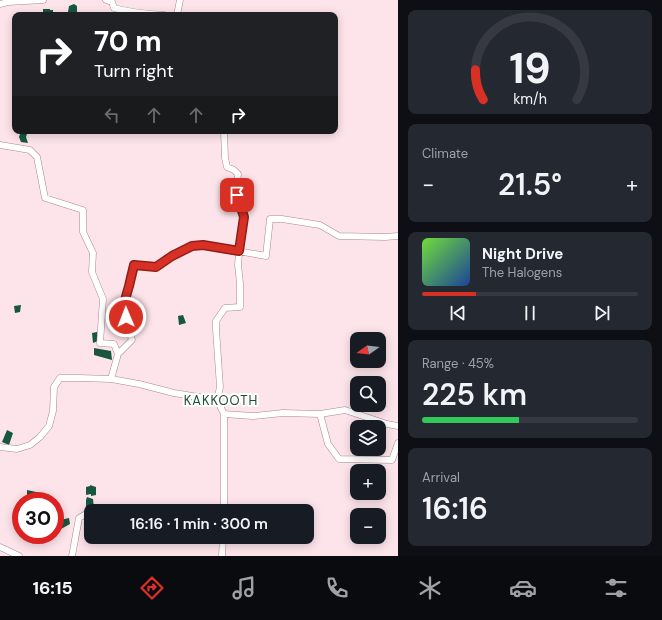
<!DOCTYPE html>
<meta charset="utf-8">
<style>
:root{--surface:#171b24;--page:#242831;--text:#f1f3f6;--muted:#9ea1a6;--line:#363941;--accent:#d93025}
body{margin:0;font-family:"DM Sans",sans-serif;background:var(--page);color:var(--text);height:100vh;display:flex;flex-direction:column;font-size:15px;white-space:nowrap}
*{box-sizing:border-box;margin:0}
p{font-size:13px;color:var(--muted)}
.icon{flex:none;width:22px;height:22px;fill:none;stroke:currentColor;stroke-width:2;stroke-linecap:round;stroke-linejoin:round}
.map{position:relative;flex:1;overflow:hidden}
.details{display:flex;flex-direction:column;gap:10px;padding:10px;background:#0d0f14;width:264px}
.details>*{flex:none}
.hud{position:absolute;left:12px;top:12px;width:326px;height:122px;border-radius:8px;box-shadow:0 2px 10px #0003;background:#202124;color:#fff;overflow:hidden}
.needle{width:26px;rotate:256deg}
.fabs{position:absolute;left:350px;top:332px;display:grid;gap:8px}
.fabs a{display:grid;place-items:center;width:36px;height:36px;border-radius:8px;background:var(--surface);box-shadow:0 2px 10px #0003;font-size:20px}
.speed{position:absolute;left:12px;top:492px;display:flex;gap:8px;font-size:20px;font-weight:700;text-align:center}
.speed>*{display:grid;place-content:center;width:52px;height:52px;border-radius:50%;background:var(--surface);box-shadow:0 2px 10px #0003;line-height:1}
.speed .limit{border:6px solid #d22;background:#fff;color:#111}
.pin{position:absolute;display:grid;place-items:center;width:34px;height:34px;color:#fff;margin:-17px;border-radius:8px;box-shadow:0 2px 6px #0006}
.me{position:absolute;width:44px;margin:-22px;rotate:359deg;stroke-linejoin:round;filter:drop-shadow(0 0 3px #0008)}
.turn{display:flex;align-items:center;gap:14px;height:84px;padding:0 16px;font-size:18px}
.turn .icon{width:52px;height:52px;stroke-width:2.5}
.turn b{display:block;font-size:28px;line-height:34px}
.lanes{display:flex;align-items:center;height:38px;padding:0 16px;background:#0003;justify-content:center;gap:20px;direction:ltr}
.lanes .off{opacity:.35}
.big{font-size:30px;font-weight:600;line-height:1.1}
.details .widget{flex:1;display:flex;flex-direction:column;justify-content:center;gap:6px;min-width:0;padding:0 14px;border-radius:8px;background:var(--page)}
.details .dial{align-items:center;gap:0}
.dial svg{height:104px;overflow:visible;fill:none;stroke:var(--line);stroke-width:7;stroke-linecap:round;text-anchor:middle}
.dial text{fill:var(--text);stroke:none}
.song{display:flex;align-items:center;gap:12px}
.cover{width:48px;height:48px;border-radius:6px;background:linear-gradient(135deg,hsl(100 70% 55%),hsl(220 70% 35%))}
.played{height:4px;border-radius:2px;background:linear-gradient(90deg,var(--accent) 25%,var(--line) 25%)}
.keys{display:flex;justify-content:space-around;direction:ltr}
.heat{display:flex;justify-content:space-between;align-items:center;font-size:22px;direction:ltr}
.charge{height:6px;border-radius:3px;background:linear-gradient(90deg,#34c759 45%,var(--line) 0)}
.trip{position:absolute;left:84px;top:504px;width:230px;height:40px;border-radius:8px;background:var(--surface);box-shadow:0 2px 10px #0003;font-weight:600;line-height:40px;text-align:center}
.dock{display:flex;height:64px;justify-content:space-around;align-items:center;background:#090b0e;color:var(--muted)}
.dock .icon{width:28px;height:28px}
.dock .selected{color:var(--accent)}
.dock b{font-size:18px;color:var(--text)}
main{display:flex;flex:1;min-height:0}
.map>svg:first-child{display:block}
</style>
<main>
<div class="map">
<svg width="398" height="556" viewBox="0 0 398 556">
<rect width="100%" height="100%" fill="#fde4ea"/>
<path fill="#175640" d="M74,4l3,2v8l-7,1 -2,-3 1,-6z
M43,9h7v1h3v5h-10z
M21,131h7l-2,6 2,6 -7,-1 -2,-5z
M21,305l-1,7 -5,1 -1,-7z
M110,306h6l2,7 -8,2z
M183,315l3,8 -7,2 -1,-9z
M141,316l2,7 -7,3 -1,-8z
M97,332l1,9 -5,2 -1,-10z
M94,348l17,3 1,9 -18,-5z
M7,430l6,3 -4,12 -7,-3z
M90,485l6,2v8l-5,1v-2l-5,1v-8l4,-1z
M27,490l23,5 -3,6 -20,-4z
M87,497l6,2 1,9h-8v-8z
M69,518l1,6 -9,5 -1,-9z"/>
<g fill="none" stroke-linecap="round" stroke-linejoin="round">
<g stroke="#ab8690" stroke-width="7">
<path id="street" d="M106,0l6,2 2,6c18,5 33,6 50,7
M0,4l8,-2 35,-2
M177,15l3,-15
M0,145l30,5 7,7 8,41 38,12v22l10,21 -1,19 11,27 -3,44 14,1 4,10 -7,25 28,5 35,9 43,7 7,14 29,2 30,-3 37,1 8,30 11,15 53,1 6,-17
M118,354l14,-14 -9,-33 6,-21 5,-21 22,2 16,-11 20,-9 11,-2 63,11 4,-37h12l38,6 19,11 46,1 13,-1
M217,400l3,-13 -4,-58v-8l9,-13 15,-1v-24l-2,-18 2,-24 4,-21v-3l-8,-26 2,-17 -4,-4 -7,-3 -2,-9 -1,-27
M224,414v97
M320,414l25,-4 42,14 11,2
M0,447l17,2 13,-4 10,-8 9,-11 4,-15 1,-24 6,-9h19l32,1
M0,547l19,9
M72,556l7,-38 7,-4h5
M222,556l1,-19"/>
</g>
<use href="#street" stroke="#fff" stroke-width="6"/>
</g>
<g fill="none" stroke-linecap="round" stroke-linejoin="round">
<g stroke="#8d1f18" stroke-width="10">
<path id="route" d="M126,317l-3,-10 6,-21 5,-21 22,2 16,-11 20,-10 11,-1 36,6 5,-34 -7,-22"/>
</g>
<use href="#route" stroke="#d93025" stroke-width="7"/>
</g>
<g text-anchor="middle" stroke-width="4" stroke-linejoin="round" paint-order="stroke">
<g font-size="13" letter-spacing="1" fill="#1c4b3a" stroke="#fff">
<text x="221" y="405">KAKKOOTH</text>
</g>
</g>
</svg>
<div class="fabs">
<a><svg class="needle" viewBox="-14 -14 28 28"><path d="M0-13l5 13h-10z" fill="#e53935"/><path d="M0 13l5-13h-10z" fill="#9ea1a6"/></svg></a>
<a><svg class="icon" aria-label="search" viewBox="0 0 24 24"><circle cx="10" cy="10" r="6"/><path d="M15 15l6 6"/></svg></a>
<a><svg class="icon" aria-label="layers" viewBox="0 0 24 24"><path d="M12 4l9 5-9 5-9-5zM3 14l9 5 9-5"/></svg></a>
<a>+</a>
<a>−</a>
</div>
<div class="speed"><div class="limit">30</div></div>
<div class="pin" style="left:237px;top:195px;background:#d93025"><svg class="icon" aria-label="arrive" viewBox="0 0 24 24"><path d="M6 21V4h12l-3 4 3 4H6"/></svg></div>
<svg class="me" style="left:126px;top:317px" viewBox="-20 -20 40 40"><circle r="17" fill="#d93025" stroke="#fff" stroke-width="3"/><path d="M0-11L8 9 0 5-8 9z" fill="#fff"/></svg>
<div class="trip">16:16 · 1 min · 300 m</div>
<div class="hud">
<div class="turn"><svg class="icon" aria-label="right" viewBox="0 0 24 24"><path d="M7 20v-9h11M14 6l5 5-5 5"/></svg><div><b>70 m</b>Turn right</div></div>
<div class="lanes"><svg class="icon off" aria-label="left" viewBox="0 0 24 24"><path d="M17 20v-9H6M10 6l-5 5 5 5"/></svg><svg class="icon off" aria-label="ahead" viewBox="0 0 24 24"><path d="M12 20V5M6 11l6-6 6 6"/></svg><svg class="icon off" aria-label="ahead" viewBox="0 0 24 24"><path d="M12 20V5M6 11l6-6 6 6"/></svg><svg class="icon" aria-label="right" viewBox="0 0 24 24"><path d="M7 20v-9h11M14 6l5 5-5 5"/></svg></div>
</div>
</div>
<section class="details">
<div class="widget dial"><svg viewBox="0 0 100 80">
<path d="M14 69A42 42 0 1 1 86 69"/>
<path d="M14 69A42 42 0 0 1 8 46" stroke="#d93025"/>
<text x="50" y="56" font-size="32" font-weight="700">19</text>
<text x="50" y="72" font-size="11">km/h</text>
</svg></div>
<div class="widget"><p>Climate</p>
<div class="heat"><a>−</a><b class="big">21.5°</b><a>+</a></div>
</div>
<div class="widget">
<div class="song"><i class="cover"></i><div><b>Night Drive</b><p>The Halogens</p></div></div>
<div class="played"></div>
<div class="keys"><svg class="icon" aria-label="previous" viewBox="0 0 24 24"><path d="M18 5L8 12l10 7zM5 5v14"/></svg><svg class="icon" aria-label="pause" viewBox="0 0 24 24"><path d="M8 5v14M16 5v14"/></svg><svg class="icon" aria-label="next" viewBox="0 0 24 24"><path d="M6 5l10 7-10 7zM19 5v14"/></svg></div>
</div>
<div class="widget"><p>Range · 45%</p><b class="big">225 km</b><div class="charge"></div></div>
<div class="widget"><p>Arrival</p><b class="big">16:16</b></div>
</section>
</main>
<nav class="dock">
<b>16:15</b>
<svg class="icon selected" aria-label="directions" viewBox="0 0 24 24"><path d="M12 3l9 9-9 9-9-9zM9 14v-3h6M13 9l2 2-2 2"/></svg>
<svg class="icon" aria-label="music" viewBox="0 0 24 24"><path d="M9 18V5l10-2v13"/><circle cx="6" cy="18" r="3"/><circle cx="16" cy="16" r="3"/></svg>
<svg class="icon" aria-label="phone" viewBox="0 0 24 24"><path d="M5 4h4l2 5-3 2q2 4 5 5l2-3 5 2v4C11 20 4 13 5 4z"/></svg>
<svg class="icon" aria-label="climate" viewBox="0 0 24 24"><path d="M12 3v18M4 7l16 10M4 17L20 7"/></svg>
<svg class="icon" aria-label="car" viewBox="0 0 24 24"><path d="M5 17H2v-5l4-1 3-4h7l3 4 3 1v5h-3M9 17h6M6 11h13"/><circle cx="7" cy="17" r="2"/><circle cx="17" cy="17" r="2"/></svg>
<svg class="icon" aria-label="filters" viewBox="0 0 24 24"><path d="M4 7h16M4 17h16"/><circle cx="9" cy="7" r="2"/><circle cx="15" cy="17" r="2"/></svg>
</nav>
